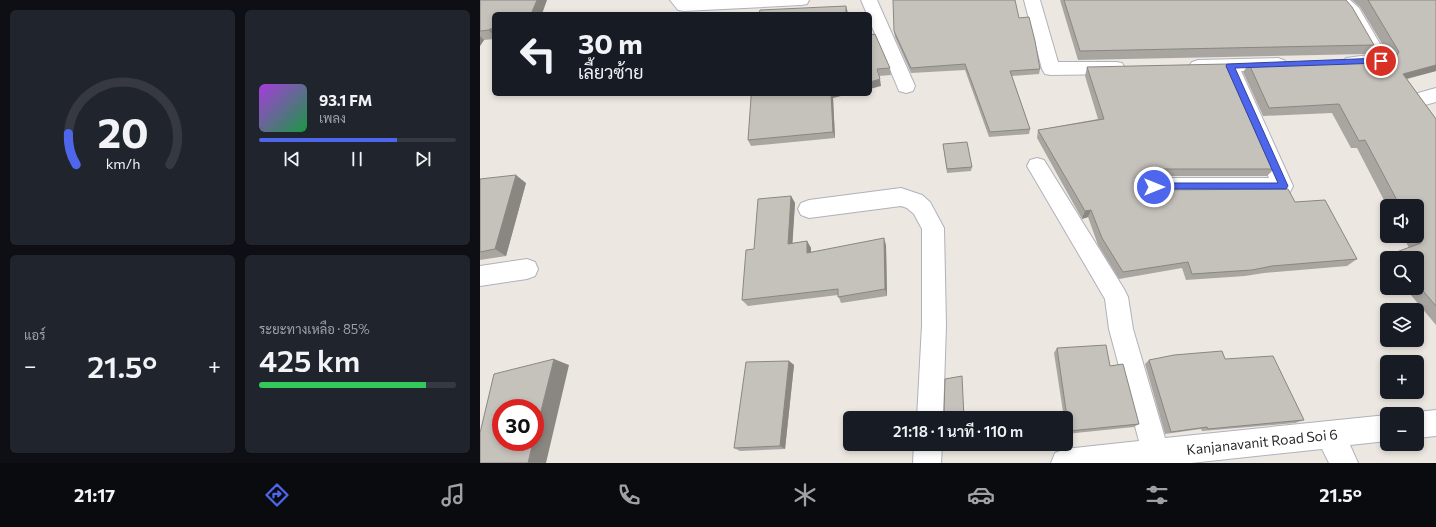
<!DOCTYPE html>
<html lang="th">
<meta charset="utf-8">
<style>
:root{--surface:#171b24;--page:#20242c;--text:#f1f3f6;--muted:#9ea1a6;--line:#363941;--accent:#4d66ec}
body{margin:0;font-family:Commissioner,Sarabun,sans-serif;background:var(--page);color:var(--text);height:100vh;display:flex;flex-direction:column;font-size:15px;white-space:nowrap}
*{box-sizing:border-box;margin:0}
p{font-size:13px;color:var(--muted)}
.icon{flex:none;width:22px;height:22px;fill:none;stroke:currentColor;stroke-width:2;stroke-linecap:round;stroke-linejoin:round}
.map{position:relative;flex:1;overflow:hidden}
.side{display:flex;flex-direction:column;gap:10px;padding:10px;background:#0d0f14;width:480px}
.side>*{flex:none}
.top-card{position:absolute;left:12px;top:12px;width:380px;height:84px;border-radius:6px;box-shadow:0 2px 6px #0003;background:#171b24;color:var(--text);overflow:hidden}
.controls{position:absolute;left:900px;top:199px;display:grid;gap:8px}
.controls a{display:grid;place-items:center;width:44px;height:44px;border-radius:6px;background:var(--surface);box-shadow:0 2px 6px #0003;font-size:20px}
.speed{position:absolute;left:12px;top:399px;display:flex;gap:8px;font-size:20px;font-weight:700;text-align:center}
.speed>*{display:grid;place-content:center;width:52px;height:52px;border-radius:50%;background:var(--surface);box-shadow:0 2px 6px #0003;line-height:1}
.speed .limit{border:6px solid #d22;background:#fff;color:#111}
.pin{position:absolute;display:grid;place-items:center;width:34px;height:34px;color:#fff;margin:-17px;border:2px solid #fff;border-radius:50%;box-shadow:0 1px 4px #0007}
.me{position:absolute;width:44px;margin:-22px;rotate:90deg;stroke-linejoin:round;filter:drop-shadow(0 0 3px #0008)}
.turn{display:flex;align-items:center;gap:14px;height:84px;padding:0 20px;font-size:18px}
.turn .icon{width:52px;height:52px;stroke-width:2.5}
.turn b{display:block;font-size:28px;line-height:34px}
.big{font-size:30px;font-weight:600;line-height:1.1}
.side .widget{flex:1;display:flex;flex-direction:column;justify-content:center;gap:6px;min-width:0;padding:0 14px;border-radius:6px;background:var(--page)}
.side .dial{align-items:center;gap:0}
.dial svg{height:104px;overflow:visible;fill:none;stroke:var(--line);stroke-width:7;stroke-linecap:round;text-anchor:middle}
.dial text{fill:var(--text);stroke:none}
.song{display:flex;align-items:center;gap:12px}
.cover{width:48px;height:48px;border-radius:6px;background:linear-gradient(135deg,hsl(280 70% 55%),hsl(140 70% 35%))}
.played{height:4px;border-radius:2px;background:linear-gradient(90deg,var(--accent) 70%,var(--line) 70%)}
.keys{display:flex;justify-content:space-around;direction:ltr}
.heat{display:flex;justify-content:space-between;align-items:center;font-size:22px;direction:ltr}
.charge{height:6px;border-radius:3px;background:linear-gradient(90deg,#34c759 85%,var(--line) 0)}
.side .tiles{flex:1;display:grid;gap:10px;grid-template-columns:repeat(2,1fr)}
.trip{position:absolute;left:363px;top:411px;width:230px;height:40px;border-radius:6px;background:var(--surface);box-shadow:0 2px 6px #0003;font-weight:600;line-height:40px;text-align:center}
.menu{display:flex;height:64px;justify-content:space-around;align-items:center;background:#090b0e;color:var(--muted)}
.menu .icon{width:28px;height:28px}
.menu .current{color:var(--accent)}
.menu b{font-size:18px;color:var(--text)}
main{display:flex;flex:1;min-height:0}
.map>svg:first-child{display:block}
</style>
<main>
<section class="side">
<div class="tiles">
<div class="widget dial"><svg viewBox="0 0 100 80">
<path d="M14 69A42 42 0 1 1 86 69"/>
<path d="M14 69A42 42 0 0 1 8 45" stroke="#4d66ec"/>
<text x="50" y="56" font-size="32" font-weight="700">20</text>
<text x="50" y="72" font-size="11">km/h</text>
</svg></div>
<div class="widget">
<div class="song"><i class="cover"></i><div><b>93.1 FM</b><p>เพลง</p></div></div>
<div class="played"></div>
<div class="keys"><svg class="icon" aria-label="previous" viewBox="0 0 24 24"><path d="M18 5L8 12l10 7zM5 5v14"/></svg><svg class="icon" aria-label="pause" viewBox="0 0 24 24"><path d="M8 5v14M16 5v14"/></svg><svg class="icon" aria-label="next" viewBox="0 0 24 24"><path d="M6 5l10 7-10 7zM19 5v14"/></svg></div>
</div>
<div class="widget"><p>แอร์</p>
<div class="heat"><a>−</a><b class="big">21.5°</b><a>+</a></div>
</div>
<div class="widget"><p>ระยะทางเหลือ · 85%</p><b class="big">425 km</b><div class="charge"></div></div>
</div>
</section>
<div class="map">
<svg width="956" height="463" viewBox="0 0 956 463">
<rect width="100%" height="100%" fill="#ece7e0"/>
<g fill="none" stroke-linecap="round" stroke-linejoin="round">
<g stroke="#b0b1bb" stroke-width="2">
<path id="minor" d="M190,0h139l-2,4 -6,1 -117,6 -6,-1z
M381,0h16l38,86 -2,5 -7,2 -7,-2 -2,-5 -27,-64v-8h-3z
M544,0h16l18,62h58l6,1 3,5 -3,5 -6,1 -65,1 -6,-1 -3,-5z
M852,0h18l9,8 31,53 -3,4c-12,4 -29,5 -41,1l-3,-4 3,-4 23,-3 -22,-40z
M798,58l6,2 3,4 -3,4 -6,2 -37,1 52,115 -3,6 -7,3 -129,1 -7,-3 -3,-6 3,-6 7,-3h115l-46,-106h-25l-6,-2 -3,-4 3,-4 6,-2z
M956,88v14l-11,3 -7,-2 -2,-5 2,-5z
M557,158l7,2 80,129 4,8 5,32 32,109 222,-23v26l-37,4 8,18h-29l-7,-14 -131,14h-140l4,-10 10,-4 74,-8 -30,-112 -4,-30 -78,-133 3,-6z
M421,188l21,7 8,7 14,26 2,97 -3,93h-26l5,-93v-96l-8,-15 -7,-6 -6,-2 -92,12 -8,-3 -3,-6 3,-6 8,-3z
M47,259l8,3 3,7 -3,7 -8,3 -47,7v-20z
M956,410v26l-19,2v-24h-6l6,-2z
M434,444h28l-1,19h-28z"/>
</g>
<use href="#minor" fill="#fff" fill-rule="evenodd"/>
</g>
<path fill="#a9a6a1" d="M0,0l14,14v25l-10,1 -4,6z
M580,0h286l28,45 -8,9 -288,6z
M872,0h84v71l-29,8 29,40v206l-31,-37h12v-30h-30v9l-6,-7 10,-6 18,-6 -6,-12h14v-30h-30l-30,-58h-6l-19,-35 -69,3 -20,-44 6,-8 140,-4 2,-1 -31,-52z
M539,18l21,51 -1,5 -27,2 18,53 -1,5 -40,3 -24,-67 -54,3 -16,-36 -1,-6z
M390,35l20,33 1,7 -12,1 2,10z
M607,67l187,102 -7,7h-113l-7,3 3,7 8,4 137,12 62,57 -10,7 -83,7 -19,3 -59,4 -4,-12 -63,11 -21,-34 -10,-28 -6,2 -45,-81 1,-8 60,-11 -13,-43z
M353,98l2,40 -84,8 -3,-6z
M463,144l29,23 -1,4 -24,2z
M0,179l46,4 -20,73 -26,4z
M311,196l4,7 -3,40 15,-2 4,7v4l75,-7 1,51 -46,7 -3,-8 -90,11 -6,-6z
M577,348l53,18 29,58 -5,3 -68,7v-16h-2l-10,-65z
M745,359l79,61 -9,3 -93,8 -1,-2 -36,5 -20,-70 4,-4z
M309,361l5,4 -9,84 -45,2 -6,-3z
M463,444h23l-1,2 -22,3z"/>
<path fill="#8a8783" d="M57,0h10l-5,14h-11z
M366,6l2,7v1h-2z
M10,29l4,4v3l-5,-6z
M0,36l4,4 -4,6z
M956,65v6l-42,11 9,-8z
M400,79l1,7 -11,3v-7z
M351,94h18l-16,4 2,40 -2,-6z
M678,169l-4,7 -8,4 5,-8z
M36,175l10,8 -20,73 -11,-7z
M311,196l4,7 -3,48 -4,-7z
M611,210l-3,7 -6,2 3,-8z
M404,238l2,7 1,51 -2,-7z
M327,241l4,7v12l-4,-7z
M74,359l15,6 -23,98h-18l5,-21h2v-7z
M309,361l5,4 -9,84 -5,-3z"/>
<path fill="#c5c1bb" stroke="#8a8783" d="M0,0h57l-6,14h-37v14l-4,1 -1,1 -9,1z
M413,0h122l4,18 10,-1 6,24 5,28 -30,2 20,58 -40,3 -25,-68 -54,4 -17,-37z
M584,0h282l6,7 22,38 -294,6z
M888,0h68v65l-33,9 33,45v187l-19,-22v-26h-22l-4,-4 30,-11 -4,-7v-30h-17l-35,-66 -6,1 -20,-37 -70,4 -20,-44 140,-4 6,-2 4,-6z
M366,6v8h-87l1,-4z
M395,34l15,34 -13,1 3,10 -10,3v-47z
M747,64l47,105h-116l-7,3 -4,7 3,7 8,4 130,-1 7,13 30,-2 32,59 -85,7 -20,4 -60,4 -4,-12 -65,10 -21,-34 -11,-28 -6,1 -47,-81 66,-11 -17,-52z
M271,94h80l2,38 -85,8 3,-42z
M487,142l5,25 -25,2 -4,-25z
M36,175l-21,74 -15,3v-73z
M311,196l-3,48 19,-3v12l77,-15 1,51 -47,8v-8l-96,11 4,-50 8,-1 4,-50z
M626,345l4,21 13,-2 16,60 -70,7 -12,-83z
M742,351l3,8 48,-3 31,64 -96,9 -1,-2 -36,5 -22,-72 25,-5z
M74,359l-19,76v-27h-34v34h32l-5,21h-48v-30l14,-59z
M309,361l-9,85 -46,2 12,-86z
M482,376l2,42h-25v-2l5,-1 1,-36z
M463,444h16l-16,3z"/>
<path fill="#4d66ec" stroke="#324299" d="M901,58l3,3 -3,2 -146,5 53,118 -2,3h-135l-1,-2 1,-3 3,-1h124l-52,-117 1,-2z"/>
<g text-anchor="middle" stroke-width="3.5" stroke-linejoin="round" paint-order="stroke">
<g font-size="14" fill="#2c2c2c" stroke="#fff">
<text transform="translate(782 442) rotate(-6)" y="5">Kanjanavanit Road Soi 6</text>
</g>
</g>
</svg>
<div class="controls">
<a><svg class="icon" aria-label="sound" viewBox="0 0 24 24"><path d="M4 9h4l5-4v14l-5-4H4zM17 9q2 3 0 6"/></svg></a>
<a><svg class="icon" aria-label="search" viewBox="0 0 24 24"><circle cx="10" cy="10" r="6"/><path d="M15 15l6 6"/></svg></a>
<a><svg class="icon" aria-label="layers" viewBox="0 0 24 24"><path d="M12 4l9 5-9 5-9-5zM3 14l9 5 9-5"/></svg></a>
<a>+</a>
<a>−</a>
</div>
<div class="speed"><div class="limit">30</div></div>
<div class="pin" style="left:901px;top:61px;background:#d93025"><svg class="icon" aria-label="arrive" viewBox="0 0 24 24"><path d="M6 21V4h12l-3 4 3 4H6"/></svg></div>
<svg class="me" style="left:674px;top:187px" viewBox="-20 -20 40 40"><circle r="17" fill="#4d66ec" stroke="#fff" stroke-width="3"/><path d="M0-11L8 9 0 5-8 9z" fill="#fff"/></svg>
<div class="trip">21:18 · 1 นาที · 110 m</div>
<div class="top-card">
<div class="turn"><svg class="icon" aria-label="left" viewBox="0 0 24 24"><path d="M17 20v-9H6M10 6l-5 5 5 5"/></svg><div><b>30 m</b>เลี้ยวซ้าย</div></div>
</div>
</div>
</main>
<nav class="menu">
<b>21:17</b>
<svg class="icon current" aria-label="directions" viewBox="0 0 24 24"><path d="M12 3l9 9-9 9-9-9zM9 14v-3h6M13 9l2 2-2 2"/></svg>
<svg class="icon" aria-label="music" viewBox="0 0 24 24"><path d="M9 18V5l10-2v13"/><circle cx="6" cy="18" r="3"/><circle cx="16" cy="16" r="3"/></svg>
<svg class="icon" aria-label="phone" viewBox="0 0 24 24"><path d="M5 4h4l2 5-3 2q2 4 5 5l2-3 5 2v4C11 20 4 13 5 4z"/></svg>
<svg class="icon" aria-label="climate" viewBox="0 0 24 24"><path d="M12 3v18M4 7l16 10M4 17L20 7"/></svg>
<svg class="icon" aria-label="car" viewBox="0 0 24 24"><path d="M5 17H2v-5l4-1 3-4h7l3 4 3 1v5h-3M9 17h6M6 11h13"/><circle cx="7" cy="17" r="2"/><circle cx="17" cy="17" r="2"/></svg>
<svg class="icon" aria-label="filters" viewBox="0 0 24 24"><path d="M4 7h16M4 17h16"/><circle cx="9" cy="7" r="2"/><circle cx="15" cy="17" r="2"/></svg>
<b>21.5°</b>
</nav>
